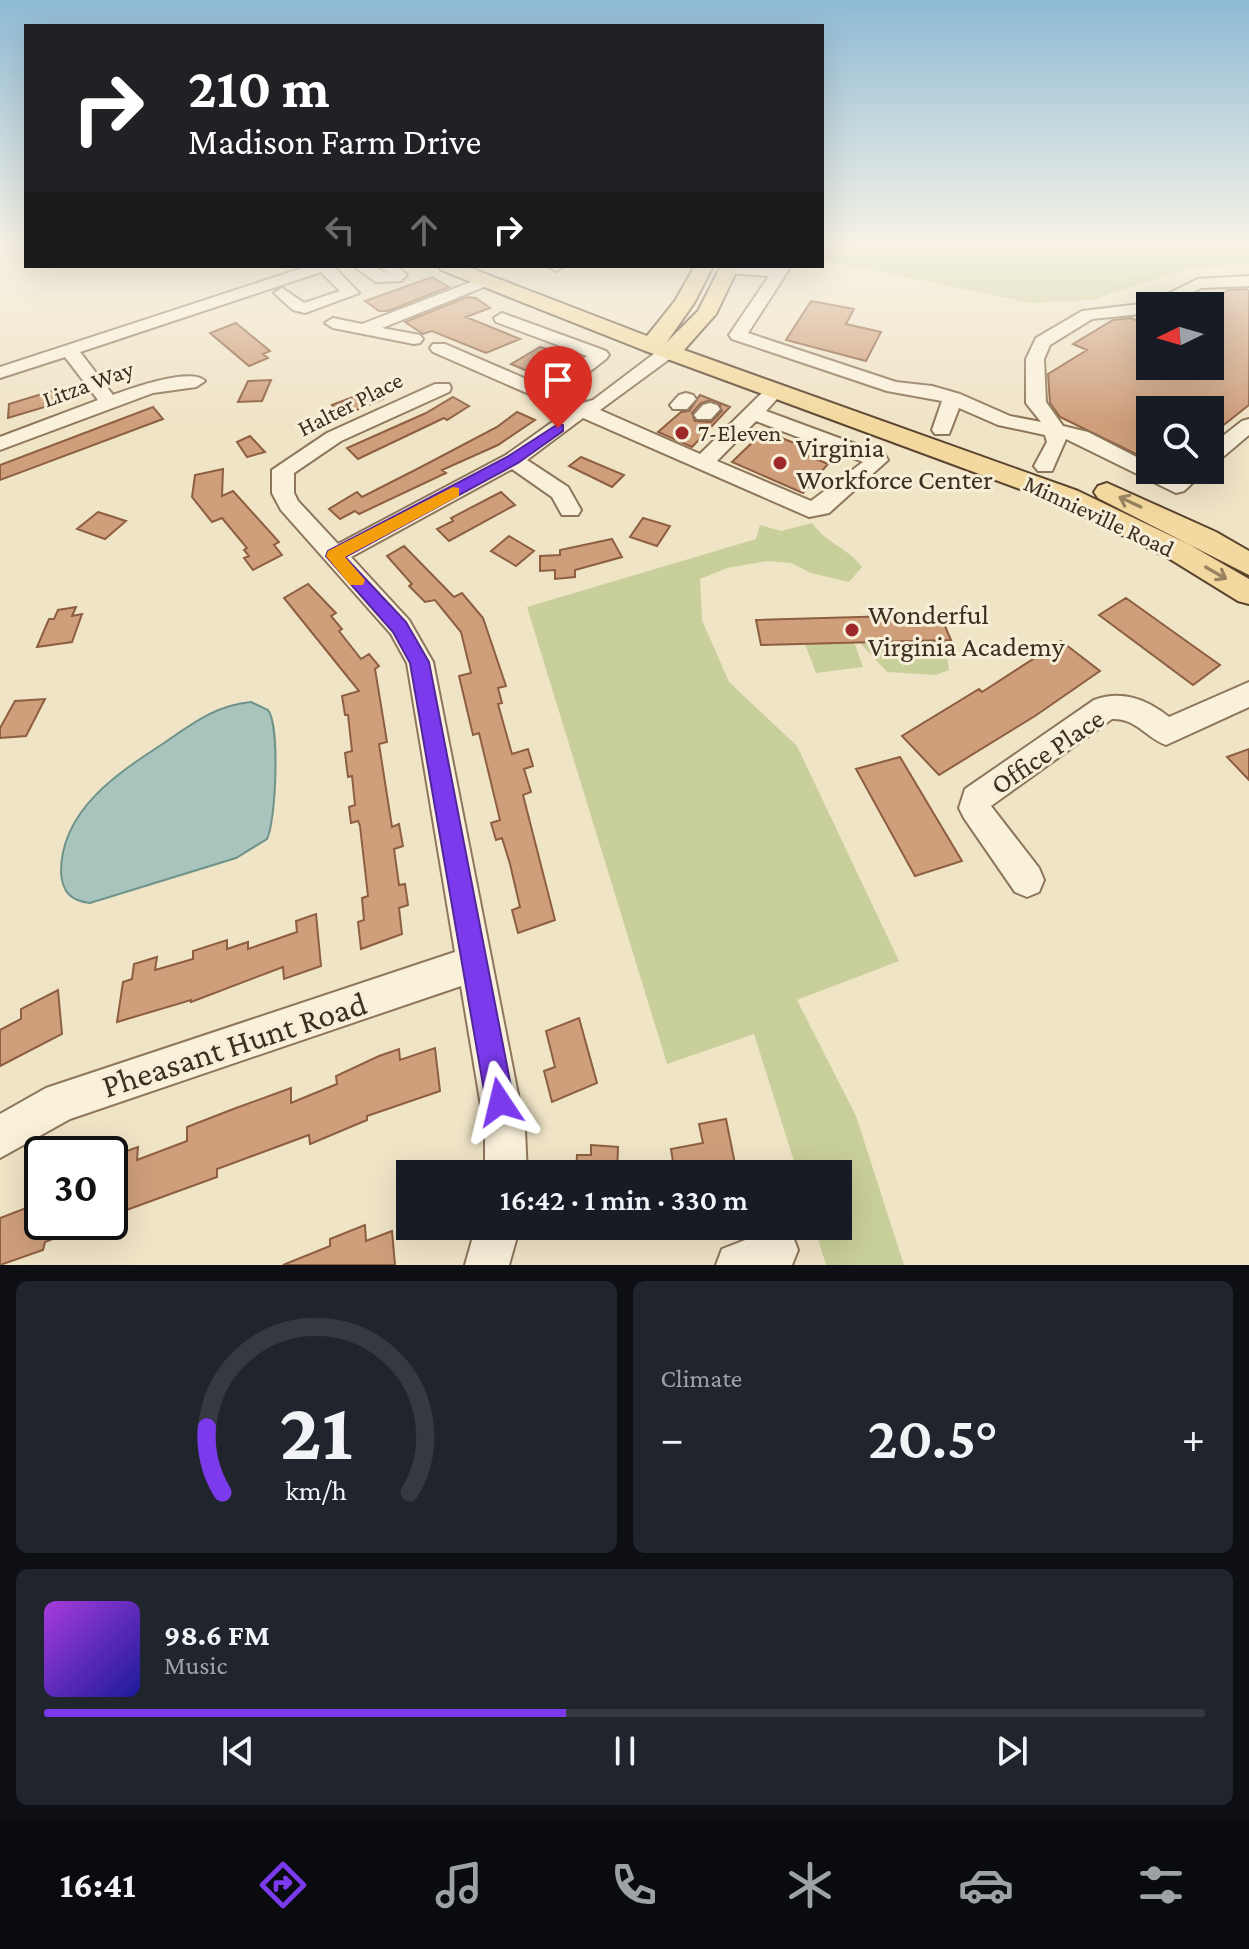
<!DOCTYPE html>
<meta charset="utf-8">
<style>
:root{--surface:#171b24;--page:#20242c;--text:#f1f3f6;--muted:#9ea1a6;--line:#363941;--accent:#7c3aed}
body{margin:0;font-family:"Crimson Pro",serif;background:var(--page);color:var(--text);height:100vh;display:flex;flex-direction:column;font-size:30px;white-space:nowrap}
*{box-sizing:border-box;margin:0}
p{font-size:26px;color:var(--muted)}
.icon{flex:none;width:44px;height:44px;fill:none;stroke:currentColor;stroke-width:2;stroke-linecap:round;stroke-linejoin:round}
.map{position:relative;height:1265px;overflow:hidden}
.drawer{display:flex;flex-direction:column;gap:16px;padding:16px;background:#0d0f14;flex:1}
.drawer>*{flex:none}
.hud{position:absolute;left:24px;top:24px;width:800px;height:244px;border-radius:0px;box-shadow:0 8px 32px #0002;background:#202124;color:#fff;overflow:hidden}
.needle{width:52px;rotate:265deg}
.buttons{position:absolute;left:1136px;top:292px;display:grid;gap:16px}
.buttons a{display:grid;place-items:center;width:88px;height:88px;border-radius:0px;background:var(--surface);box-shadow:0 8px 32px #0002;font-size:40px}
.speed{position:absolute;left:24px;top:1136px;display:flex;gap:16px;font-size:40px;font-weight:700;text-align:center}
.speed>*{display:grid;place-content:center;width:104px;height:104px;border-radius:50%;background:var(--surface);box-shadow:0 8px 32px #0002;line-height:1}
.speed .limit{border:4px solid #111;border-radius:12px;background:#fff;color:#111}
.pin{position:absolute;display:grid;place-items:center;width:68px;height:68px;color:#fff;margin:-82px -34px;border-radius:50% 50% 50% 0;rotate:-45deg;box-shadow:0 0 8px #0007}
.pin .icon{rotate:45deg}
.me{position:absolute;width:88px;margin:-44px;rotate:350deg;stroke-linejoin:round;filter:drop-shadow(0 0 6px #0008)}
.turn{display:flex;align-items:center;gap:28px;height:168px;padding:0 32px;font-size:36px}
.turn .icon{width:104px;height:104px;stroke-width:2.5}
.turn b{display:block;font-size:56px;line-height:68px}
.lanes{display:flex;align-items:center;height:76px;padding:0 32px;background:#0003;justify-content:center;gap:40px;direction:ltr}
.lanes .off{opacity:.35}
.big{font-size:60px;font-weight:600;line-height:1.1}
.drawer .card{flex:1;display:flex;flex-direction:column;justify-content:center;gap:12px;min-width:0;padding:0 28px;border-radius:12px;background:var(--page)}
.drawer .dial{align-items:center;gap:0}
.dial svg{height:208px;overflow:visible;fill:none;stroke:var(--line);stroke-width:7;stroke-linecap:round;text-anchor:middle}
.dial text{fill:var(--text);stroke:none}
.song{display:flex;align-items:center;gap:24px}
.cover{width:96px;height:96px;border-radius:12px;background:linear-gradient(135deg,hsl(280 70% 55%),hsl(240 70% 35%))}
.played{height:8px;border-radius:4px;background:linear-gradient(90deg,var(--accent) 45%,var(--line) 45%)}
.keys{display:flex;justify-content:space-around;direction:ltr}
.heat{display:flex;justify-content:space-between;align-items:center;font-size:44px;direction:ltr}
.drawer .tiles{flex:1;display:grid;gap:16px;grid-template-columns:1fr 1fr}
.card:last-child{grid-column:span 2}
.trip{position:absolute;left:396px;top:1160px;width:456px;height:80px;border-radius:0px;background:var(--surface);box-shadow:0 8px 32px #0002;font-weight:600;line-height:80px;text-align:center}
.tabs{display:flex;height:128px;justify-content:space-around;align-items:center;background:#090b0e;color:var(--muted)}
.tabs .icon{width:56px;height:56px}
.tabs .current{color:var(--accent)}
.tabs b{font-size:36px;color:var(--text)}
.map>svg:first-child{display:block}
</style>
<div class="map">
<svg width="1249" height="1265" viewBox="0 0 1249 1265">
<rect width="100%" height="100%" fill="#f0e4c7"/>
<path fill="#c9cf9a" d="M822,244h427v20l-57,4 -100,32 -61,3 -209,-43z
M812,523c15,21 35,24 50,44l-13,15 -38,-9 -20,-10 -24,-2 -40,7 -27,11 2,41 27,62 68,64 102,215 -102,39 59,116 48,149h-78l-12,-39h24v-52h-40l-44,-140 -87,30 -140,-457 229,-68 4,-14 21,6z
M945,640l4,30 -13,5 -49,-3 -28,-30z
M854,642l9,25 -47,6 -11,-29z"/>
<path fill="#a8c4bc" stroke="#6e938a" stroke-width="2" d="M251,702l17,8c12,16 8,111 -1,129l-31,19 -146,45c-19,-2 -28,-11 -29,-31 0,-62 57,-99 103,-129 28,-19 52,-38 87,-41z"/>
<path fill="#cf9f7c" stroke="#8d5f40" stroke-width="2" fill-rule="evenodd" d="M432,277l17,10 -61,24h-9l-14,-10z
M1246,289l3,2v114l-29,23 -10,5v-23h-60v51l-90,-44 -10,-14 -2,-29 39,-24 -14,-6 40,-24 18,-2 19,8v40h60v-64l18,-12z
M467,297l9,1 14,10 -24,9 54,22 -34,14 -54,-22 -9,3 -18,-12z
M811,301l43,8 -8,15 35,8 -15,29 -80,-21z
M236,323l34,28 -7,3 5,4 -19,8 -39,-33z
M540,347l7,2 29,12 -27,19 -38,-16z
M271,380l-9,21 -24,1 10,-21z
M379,387l4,12 -41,17 -10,-11z
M58,389v14l-50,15 1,-14z
M700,395l30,12 -38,40 -34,-15 23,-20 8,-1zM711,400l8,3 3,8 -11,11 -16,-1 -3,-8 9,-10z
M453,397l16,9 -22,14 -3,-2 -86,41 -11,-11 79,-35z
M153,407l10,12 -163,61v-15z
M517,412l18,8 -37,25 -56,25 4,3 -87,41 -4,-3 -15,8 -11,-10 28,-17 5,5 59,-30 76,-40z
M760,435l19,7 3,-4 27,11 -5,5 24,10 -25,29 -71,-31z
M250,436l13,14 2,2 -18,5 -10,-15z
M581,457l43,18 -12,12 -43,-21z
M223,469l-1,27 11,-5 46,51 -5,3 8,10 -29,15 -9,-12 5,-2 -5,-6 3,-2 -25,-30 -10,4 -20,-25 3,-22z
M501,492l14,13 -66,36 -12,-12 16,-8 -2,-3z
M98,512l28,9 -21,18 -28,-10z
M643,518l27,8 -13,20 -27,-9z
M509,536l25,15 -18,15 -25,-15z
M612,539l10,18 -47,13v7l-20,2v-9l-15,1v-15l20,-1v-5z
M404,546l50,51 8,-4 21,25 23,68 -8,2 4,15 -4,1 14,50 16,-5 5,17 -9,3 7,23 -8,3 32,125 -37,13 -6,-23 8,-3 -10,-43 -8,-26 -6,2 -5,-17 9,-3 -21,-87 -6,2 -14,-59 12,-3 -10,-41 -26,-32 -10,2 -16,-16 3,-2 -25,-28z
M308,584l28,29 -5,3 11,13 -3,2 22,28 8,-5 10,12 -4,3 12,73 -8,2 13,83 7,-3 4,22 -9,3 5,36 6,-1 3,21 -9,3 3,26 -41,15 -3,-27 6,-2 -2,-22 6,-2 -8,-70 -2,-5 -7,2 -2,-16 6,-2 -3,-29 -4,1 -3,-24 7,-2 -4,-36h-3l-3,-19 17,-5 -75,-93z
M1126,598l70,50 24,17 -27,20 -94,-70z
M76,607l-4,9 10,-2 -10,28 -35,5 12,-28h5l4,-9z
M929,615l2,5 11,-1 9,21 -190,5 -5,-25z
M1061,641l39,30 -65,45 -96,59 -37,-39 77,-47 3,3z
M45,699l-19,37 -26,2v-10l15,-27z
M1249,749v31l-22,-23z
M900,757l62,104 -47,15 -59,-107z
M316,914l5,52 -37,13 -1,-12 -92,35v-2l-74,22 6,-40 9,-3 2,-15 23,-7 -2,13 38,-11v-8l34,-11v9l21,-7v7l49,-17 -1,-11z
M58,990l4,44 -62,32v-36l21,-11v-10z
M579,1018l18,65 -45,19 -8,-31 11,-4 -9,-36z
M435,1048l5,43 -73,25v4l-57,24 -1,-9 -92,34v8l-107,39v-59l28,-10 -1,13 50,-19v-14l49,-19 55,-20v15l46,-19 -1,-8 43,-20 20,-7 1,11z
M726,1119l11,55h-62l-4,-25 32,-6 -4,-19z
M591,1145l27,2 -1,27h-41l1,-19h14z
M42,1202v20l51,1 -48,19 -2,8 -43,15v-47z
M365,1225l1,16 26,-10 3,34h-112l47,-19v-7z"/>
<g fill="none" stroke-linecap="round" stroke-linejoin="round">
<g stroke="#8d765b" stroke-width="4">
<path id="minor" d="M309,266h24l26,27 -54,20 -12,-3 -19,-17 8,-5 22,15 36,-12 -19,-19 -241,80 33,43c19,-7 78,-28 92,-14l-9,6 -43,6 -153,57v-13l98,-37 -33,-43 -65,21v-11z
M372,266l16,8 -8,-8h17l10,9 -6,6 -25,1 -21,-15z
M547,266h17l-8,5z
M723,266h68l-43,67 148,49 36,4 28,8 50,22 31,6 -15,-19v-44l10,-21 46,-27 67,-8 49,-24 51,-3v10l-48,2 -34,18h-17v7l-58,6 -42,26 -6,14 2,43 17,24 25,6 62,32v6h12l12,6 8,-6h24l-22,21 -8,2 -110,-54 -14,32h-14l-4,-5 13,-24 -2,-7 -47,-10 -39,-17 -10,26h-14l-3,-4 10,-29 -55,-10 -155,-52 -3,-4 40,-59 -40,-3 -5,-2z
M484,277l5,2v6l-107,43 38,7 3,4 -3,4 -6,1 -81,-16 -8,-5 8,-5 29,6z
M502,313l104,38 3,4 -3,4 -45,35 22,9 10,-3 70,-53h12l3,4 -3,4 -75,55 100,44 69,-68 7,-2 9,6 -19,21 119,44 3,5 -59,53 -20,4 -226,-99 -56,42 41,27 13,23 -3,5h-16l-10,-18 -40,-28 -161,88 58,63 24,42 92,468 2,44h-42v-44l-24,-144 -391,133 -70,39v-44l46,-26 409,-136 -48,-289 -16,-29 -110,-124 -9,-17v-23l55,-37 108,-49h14l2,4 -2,4 -108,49 -47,32v20l4,8 40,43 168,-89 62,-44 -135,-59 -3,-4 3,-4h12l100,43 42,-31 -91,-34 -2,-4zM756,421l107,41 -52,39 -94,-40z
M686,393l7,2 3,4 -9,10h-14l-3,-4 9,-10z
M710,403l7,2 3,4 -9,10h-14l-3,-4 9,-10z
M1249,419v16l-32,27 -7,2v-18l32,-25z
M1249,682v25l-83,38c-21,-8 -30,-27 -54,-26l-121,87 48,62 5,12 -5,12 -12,5 -12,-5 -51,-74 -5,-10 6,-19 129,-89c28,-10 52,-1 75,17z
M476,1226h44l-11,39h-44z
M776,1228l16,6 6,16 -6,15h-76l6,-16z"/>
</g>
<g stroke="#5b442f" stroke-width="4">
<path id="major" d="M439,266h26l182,70 28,-35 20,-35h18l-19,37 -28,40 32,-32 23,-45h18l-23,48 -32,36 394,141 112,54 59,34v25l-11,-3 -68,-42 -112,-56 -415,-153 -202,-80z
M1107,483l109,49 33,19v24l-151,-77 -4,-6 4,-6z"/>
</g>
<use href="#minor" fill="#faf1db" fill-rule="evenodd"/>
<use href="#major" fill="#f3d99f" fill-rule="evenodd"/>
</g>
<defs><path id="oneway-shaft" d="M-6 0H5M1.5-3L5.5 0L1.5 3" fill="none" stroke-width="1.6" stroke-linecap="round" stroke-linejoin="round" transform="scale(2)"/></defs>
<g stroke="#988460">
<use href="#oneway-shaft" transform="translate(1130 502) rotate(-155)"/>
<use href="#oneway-shaft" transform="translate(1216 573) rotate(30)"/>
</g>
<linearGradient id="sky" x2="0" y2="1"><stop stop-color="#8ebad6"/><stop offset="0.58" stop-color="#f8f3e6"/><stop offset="1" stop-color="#f8f3e6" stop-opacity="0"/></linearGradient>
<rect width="1249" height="421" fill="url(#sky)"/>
<path fill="#7c3aed" stroke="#51269a" stroke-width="2" d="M558,424l5,1v6l-45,32 -173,94 61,65 23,40 85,440 -4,10 -10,4 -10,-4 -4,-10 -76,-439 -17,-31 -67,-76 2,-5 179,-94z"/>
<path fill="#f59e0b" d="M453,487l6,1v8l-114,61 20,23 -2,5h-13l-24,-29 2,-5z"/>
<g fill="#9e292a" stroke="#f7eed7" stroke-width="3">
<circle cx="682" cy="433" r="8"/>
<circle cx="780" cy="463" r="8"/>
<circle cx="852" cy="630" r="8"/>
</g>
<g text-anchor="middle" stroke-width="6" stroke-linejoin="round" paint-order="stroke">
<g font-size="24" fill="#3d2e20" stroke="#f7eed7">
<text transform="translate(88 384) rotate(-20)" y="8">Litza Way</text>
<text transform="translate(350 404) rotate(-27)" y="8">Halter Place</text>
<text transform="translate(1099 516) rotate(25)" y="8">Minnieville Road</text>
</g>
<g font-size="24" fill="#3d2e20" stroke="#f7eed7" text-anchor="start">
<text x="698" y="441">7-Eleven</text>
</g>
<g font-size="28" fill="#3d2e20" stroke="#f7eed7" text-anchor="start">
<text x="796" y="457">Virginia<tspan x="796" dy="32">Workforce Center</tspan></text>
<text x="868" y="624">Wonderful<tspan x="868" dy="32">Virginia Academy</tspan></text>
</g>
<g font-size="28" fill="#3d2e20" stroke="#f7eed7">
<text transform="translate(1047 751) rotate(-34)" y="10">Office Place</text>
</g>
<g font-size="34" fill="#3d2e20" stroke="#f7eed7">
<text transform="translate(234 1044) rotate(-18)" y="12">Pheasant Hunt Road</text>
</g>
</g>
</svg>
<div class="buttons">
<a><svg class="needle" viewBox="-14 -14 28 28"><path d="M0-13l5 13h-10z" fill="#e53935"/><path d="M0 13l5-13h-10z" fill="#9ea1a6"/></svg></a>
<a><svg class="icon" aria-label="search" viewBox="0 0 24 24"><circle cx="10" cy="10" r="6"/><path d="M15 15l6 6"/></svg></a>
</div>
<div class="speed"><div class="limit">30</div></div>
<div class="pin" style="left:558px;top:428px;background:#d93025"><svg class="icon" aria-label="arrive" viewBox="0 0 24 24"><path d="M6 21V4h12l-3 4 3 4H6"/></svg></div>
<svg class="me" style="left:500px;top:1102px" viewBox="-20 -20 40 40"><path d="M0-17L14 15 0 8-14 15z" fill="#7c3aed" stroke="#fff" stroke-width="4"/></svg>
<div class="trip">16:42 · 1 min · 330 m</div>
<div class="hud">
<div class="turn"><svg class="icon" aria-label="right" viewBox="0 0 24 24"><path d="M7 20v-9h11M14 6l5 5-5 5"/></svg><div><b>210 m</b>Madison Farm Drive</div></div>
<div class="lanes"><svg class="icon off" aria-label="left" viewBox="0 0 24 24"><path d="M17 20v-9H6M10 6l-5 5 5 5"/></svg><svg class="icon off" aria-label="ahead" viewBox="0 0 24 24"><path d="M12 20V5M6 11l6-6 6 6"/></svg><svg class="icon" aria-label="right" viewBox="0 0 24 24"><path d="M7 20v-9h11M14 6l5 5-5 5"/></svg></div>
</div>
</div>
<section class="drawer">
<div class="tiles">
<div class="card dial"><svg viewBox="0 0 100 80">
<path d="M14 69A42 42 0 1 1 86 69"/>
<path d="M14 69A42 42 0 0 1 8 44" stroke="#7c3aed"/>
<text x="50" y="56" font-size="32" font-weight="700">21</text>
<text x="50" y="72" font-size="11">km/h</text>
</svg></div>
<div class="card"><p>Climate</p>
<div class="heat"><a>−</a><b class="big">20.5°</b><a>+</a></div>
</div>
<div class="card">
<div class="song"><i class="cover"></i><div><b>98.6 FM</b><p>Music</p></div></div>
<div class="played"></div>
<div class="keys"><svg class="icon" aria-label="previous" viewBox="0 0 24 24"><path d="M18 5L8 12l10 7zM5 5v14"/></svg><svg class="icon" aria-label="pause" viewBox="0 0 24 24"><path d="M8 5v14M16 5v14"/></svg><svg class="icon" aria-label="next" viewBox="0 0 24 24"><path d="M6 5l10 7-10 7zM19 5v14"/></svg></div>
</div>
</div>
</section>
<nav class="tabs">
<b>16:41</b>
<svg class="icon current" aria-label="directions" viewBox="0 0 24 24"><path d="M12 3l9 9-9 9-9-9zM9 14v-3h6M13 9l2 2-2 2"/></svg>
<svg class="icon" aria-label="music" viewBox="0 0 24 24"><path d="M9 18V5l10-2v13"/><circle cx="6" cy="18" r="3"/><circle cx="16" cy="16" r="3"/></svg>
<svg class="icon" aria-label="phone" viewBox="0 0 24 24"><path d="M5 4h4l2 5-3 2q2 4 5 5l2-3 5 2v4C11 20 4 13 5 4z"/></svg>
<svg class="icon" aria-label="climate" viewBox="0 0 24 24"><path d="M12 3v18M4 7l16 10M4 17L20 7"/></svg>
<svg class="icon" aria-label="car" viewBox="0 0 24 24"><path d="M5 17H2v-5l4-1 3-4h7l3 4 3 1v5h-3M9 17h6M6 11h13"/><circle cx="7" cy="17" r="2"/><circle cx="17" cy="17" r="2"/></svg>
<svg class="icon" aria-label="filters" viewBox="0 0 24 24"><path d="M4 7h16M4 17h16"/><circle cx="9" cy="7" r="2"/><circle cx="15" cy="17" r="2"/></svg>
</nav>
